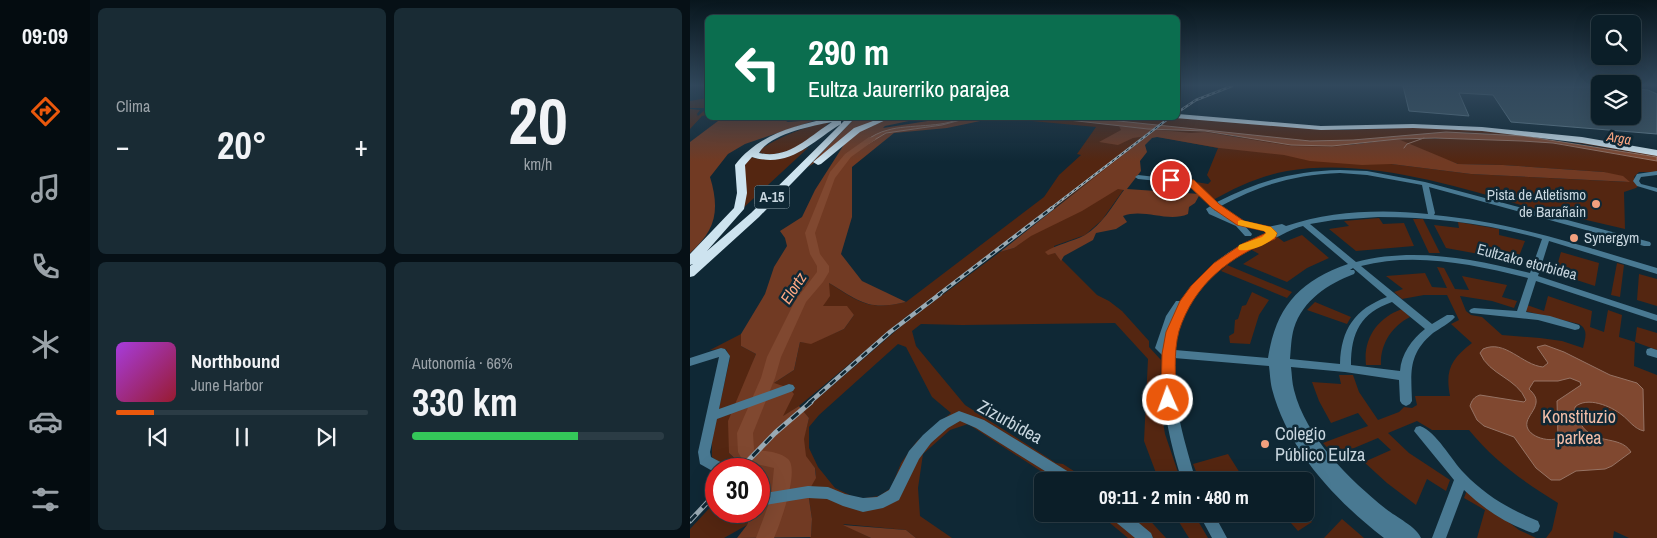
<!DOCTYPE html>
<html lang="es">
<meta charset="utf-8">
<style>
:root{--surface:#0b1e28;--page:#192b34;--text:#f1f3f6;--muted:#9aa2a8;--line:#2b3c45;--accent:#ea580c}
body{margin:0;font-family:"Archivo Narrow",sans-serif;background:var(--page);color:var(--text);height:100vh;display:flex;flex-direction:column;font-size:19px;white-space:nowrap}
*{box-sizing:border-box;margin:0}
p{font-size:16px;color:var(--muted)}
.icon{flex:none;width:28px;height:28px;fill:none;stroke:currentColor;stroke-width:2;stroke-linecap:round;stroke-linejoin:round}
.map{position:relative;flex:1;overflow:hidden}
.side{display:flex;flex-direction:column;gap:8px;padding:8px;background:#061016;width:600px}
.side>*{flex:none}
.top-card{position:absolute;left:15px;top:15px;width:475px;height:105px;border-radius:8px;box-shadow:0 5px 20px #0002,0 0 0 1px var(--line);background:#0b6e4f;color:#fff;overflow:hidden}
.tools{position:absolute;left:901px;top:15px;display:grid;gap:10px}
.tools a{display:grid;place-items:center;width:50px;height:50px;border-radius:8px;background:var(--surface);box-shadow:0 5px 20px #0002,0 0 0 1px var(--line);font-size:25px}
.speed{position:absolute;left:15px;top:458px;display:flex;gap:10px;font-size:25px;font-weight:700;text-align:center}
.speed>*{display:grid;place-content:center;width:65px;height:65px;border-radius:50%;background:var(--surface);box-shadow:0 5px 20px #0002,0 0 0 1px var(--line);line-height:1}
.speed .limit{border:8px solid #d22;background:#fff;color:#111}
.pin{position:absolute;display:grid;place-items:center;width:42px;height:42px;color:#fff;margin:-21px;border:2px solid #fff;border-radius:50%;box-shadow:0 1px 5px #0007}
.me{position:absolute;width:55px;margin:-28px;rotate:358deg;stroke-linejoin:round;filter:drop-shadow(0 0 4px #0008)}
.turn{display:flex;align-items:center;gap:18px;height:105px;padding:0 20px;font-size:22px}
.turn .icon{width:65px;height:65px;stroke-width:2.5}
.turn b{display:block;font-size:35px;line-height:42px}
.big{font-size:38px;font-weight:800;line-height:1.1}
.side .card{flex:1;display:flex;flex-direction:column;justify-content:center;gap:8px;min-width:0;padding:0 18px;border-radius:8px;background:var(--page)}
.side .dial{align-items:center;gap:0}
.dial b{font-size:65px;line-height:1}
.song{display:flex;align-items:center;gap:15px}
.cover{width:60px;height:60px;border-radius:8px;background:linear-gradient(135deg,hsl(280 70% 55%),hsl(350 70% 35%))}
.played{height:5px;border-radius:2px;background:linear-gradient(90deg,var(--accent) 15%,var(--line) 15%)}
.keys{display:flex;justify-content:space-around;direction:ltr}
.heat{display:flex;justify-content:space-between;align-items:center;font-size:28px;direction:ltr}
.charge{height:8px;border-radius:4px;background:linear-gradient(90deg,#34c759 66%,var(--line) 0)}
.side .tiles{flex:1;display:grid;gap:8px;grid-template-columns:repeat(2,1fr)}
.trip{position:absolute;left:344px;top:472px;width:280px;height:50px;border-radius:8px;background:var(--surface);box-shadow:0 5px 20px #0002,0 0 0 1px var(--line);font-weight:800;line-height:50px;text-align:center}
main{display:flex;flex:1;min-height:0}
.tab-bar{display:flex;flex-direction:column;width:90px;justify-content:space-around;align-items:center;background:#040c10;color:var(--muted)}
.tab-bar .icon{width:35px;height:35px}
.tab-bar .selected{color:var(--accent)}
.tab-bar b{font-size:22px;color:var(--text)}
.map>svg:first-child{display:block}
</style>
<main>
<nav class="tab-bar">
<b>09:09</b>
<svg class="icon selected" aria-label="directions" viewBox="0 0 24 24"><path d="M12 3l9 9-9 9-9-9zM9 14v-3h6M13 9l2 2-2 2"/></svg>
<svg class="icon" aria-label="music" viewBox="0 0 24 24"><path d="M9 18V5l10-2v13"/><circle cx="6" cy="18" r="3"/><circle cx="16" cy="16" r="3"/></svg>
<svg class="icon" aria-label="phone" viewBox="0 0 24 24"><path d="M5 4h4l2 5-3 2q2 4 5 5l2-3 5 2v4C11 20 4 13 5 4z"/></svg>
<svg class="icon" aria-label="climate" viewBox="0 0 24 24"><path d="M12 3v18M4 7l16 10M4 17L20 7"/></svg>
<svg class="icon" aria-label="car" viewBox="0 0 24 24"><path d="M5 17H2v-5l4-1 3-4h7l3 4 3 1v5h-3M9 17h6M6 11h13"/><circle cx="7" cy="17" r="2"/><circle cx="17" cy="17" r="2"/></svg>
<svg class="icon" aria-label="filters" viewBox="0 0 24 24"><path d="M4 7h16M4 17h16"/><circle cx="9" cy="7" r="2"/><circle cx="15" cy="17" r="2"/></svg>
</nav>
<section class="side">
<div class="tiles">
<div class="card"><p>Clima</p>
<div class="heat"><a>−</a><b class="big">20°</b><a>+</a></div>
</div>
<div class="card dial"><b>20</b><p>km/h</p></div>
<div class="card">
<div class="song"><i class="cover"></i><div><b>Northbound</b><p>June Harbor</p></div></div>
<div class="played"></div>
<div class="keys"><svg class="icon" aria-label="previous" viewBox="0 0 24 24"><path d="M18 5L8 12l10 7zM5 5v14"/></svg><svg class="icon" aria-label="pause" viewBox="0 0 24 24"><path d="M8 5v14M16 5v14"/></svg><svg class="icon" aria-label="next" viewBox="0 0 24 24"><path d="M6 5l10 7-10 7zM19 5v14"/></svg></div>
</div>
<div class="card"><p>Autonomía · 66%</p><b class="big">330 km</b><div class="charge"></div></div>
</div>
</section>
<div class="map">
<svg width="967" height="538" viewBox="0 0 967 538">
<rect width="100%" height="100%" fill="#0f2835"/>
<path fill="#542611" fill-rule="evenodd" d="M17,98v17l-5,1 -12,13v-20l10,1 -3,4 1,2 9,-8h-17v-7z
M488,117l162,13 94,-3 73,5 63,8 87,14v3l-101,-18 -78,-6 -32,-1 -93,8 -43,1 -220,-23z
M278,118h83l97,11 57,2 32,6 120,8 41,-6 87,-1 37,3 31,2 104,18v11h-18l-5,5 5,8 -3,3 -12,4 1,37 -60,-14 -1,2c-87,-23 -186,-61 -277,-46 -27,5 -51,16 -74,29l-17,-18 12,2 3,-3 -4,-6 11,-27 -70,-13 -43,35 -167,125 -31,21 -108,90 -17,11 -8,-34 20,-13 6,-28 11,1 33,-14 10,-14 -32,-9 7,-23c31,19 38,28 77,19l138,-105 15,-22 22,-20 -4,-1 19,-27 -75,-7h-36zM752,158l16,6 45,1 101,7 24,10 -157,-8 -80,-10h-29l-60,-5z
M140,122c-19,17 -42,37 -70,31l1,-4c20,-13 45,-23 69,-27z
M119,147l-68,63c13,-22 -4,-36 8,-54 15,8 46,-2 60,-9z
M428,188l6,1 -22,31 -17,15 -31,11 1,7 42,42 12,6 13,10 27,30v6l12,13 -1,44 5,30 16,47h-22l-15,-40 4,-82 -33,-36 -153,2 -41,-1 -9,7 4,15 49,59 91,58 7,1 20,13 8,-3 11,3 1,4h-47l-88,-57 -18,6 -27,24 -5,34 2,28 32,22h-36l-10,-8 -63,-6 28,14h-61l2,-5 -1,2 1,-16 -4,-27 8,-17 -1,-7 -10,-11 -2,-17 6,-22 -6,-7 102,-88 95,-71 14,-4 8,-8zM208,344l8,3 26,50 19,16 -34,28 -16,22 -10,25 -12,8 -21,3 -23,-11 -17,-21 -9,-19v-21l10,-12z
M689,218l4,6 21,-1 10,23 -58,5 -27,-22 20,-3 -5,-5z
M723,219h10l17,34h-11z
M768,222l41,7v6l26,6 -8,20 -71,-13 -12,-23 25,3z
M612,235l27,23 -22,10 -20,14 -44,-18 16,-10 -9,-5 26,-13 8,6z
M871,252l38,11 -4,23 -40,-13z
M927,263l7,2 -4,32 -9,-2z
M537,265l65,27 -5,6 -66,-27z
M747,267l7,1 11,21 14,1 -7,-14 45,9 -5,12 15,4 -3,7 -22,-7 -32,-5 6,15 5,4 11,2 20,18 38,3 22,3 21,7c2,-10 6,-18 -4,-24l-54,-13 2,-6 17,6 4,-15 44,15 -2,16 14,5 4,-22 14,5 -3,22 16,5 2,-15 20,6v17l-22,-8 -1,24 23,9v163h-28l-15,-7 -1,7h-67l6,-8 6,-27c-34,-21 -64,-42 -89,-73h-37l-15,-9 -29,12 21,20 41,27 -4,11 -19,-12 -11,26 -29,-22 -23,-21 27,-12 -13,-12 -43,18 -12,-13 45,-17 -10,-13 -27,10 -12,-22 -7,-19 29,2 -2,-9h14l6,17 19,28 21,-8 5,-5 8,1 5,-3 -2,-9h35c-5,-26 1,-37 22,-53l-21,-19 8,-4 -12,-25h-23l-22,4 -8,-7 9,-3 -17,-13 39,-3 7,14 15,1z
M949,274l18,5v27l-20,-6z
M562,292l17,8 -10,15 -9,29 -20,-1 -1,-7 5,-3 1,-13 3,-1 4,-13 4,-1z
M625,302l36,15 -4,7 -40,-14z
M712,309l8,8c-18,9 -30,27 -29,48h-15c-3,-26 11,-47 36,-56z
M51,334v12l15,8 -11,31 -16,68 10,10 -6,6h-5l-16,-12v-18l18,-81 -4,-9 -16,1z
M538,454l17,27h-45l-7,-17z
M777,490l52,40 17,8h-59l8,-28 -21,-12z
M26,501v10h36l-5,14 -23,13h-34v-9z
M409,514h45l22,24h-38z
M484,514h20l14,24h-19z
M593,514h22l7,8 -14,9z
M652,519l22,19h-40z"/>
<path fill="#713a23" d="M32,118h71l-7,4 30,-2 -71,24 -17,10 -18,23c10,33 6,53 -20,76v-111z
M165,118h68l-38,8 -2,2 64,-10 38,2 -38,8 -53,5 -42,34v50l-11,37 21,27 44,21c-38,9 -45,0 -77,-19l1,13 -7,10h24l7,9 -10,14 -33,15 -11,-2 -6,28 -20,13 15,5 5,6 -11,22 16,-10 10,12 -5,21 2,17 9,12 1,10 -8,14 4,27 -1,18 -74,1 10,-13 5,-14h7v-19l5,-14 -5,-3v-6h-13l-17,-16 -1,-32 28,-67 -15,-8v-12l24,-40 9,-27 13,-21 -2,-8 -5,-7 22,-14 13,-27 30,-47 -37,24z
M429,126l72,7 14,-1 86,14 41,1 66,-8 60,25 45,1 101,7 19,4 7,6 -159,-8 -80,-10 -29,1 -52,-4 -26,-6 -65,-7 -62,-11 -5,1 -7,7 2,7 -7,9 1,10 -14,18 73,5 -5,9 -6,4 -1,7c-20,9 -44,-6 -65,2l4,6 -11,7 -20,4 -3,7 -29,16 -3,5 -6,-8 -7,2 -3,-3c12,-8 27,-10 40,-17 17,-10 28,-30 39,-45l-6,-1 -36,22 -51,25 -17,12 -14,4 147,-116 -14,2 -15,7 -19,-3 22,-12z
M153,525l63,5 10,8h-45z"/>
<path fill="#804830" stroke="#967364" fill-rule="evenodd" d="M270,118h8l-26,7 -56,8 -40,24c13,-11 25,-23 42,-27 20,-6 56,-2 72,-12z
M361,118h39l220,23 43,-1 93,-8 78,4 133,21v4l-104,-18 -31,-2 -87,-3 -37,1 -66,7 -41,-1 -86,-14 -57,-2z
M855,345l19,7 46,23 27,8 6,6 1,42c-10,-2 -15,-11 -22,-16 -11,-9 -35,-19 -47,-8 0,5 1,8 3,12 13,29 41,14 53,33l-19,14 -7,3 -29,2 -16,9h-9l-15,-12 -22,-31 -30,-11 -7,-6 -7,-14c2,-6 4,-9 10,-11l44,7 2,-2c-9,-22 -37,-25 -46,-47l3,-4c22,-10 39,16 60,18l5,-4 -11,-16zM880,378l10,4 1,3 -24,16 1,37c-9,5 -34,-2 -31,-16 2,-7 8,-12 9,-19 1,-6 -3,-10 -7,-14l5,-8h24z"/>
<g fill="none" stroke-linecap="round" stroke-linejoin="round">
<path stroke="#967364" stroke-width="1" d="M714,148l3,-4 17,-6"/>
<path fill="#804830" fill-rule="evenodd" d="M179,137l7,2 -25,18 -16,21 -20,55 5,21 9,12v6l-6,10 -17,20 -25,55 -6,21 -22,55 1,17c11,1 25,1 34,9 12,11 -8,65 -14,79h-18l15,-40 3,-30 -31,-7 -5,-9 -1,-19 24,-55 6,-21 28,-56 22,-29v-6l-7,-12 -5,-21 25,-61 15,-18z"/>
</g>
<path fill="#3c5563" stroke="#678291" d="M713,86l197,1v29h32v-27l16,1 9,4v40l-146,-12 -18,-27 -34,-2 10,23 -60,-5z"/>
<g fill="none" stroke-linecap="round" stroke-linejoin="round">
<path fill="#497992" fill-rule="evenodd" d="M650,170l27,1 58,11 225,60 1,2 -1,2h-6l-215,-59 6,26 -1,2c77,7 149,31 223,53v6l-108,-33 -11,35 119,39v6l-121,-40 -10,31 24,4 29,9 1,2 -1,2 -4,1 -37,-10 -67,-7 -2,-2 2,-2 3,-1 43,3 11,-33 -4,-1c-52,-13 -110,-25 -163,-11l71,58 15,-9h6l2,2c-6,7 -15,11 -22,16 -25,21 -22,39 -21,68l-2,3 -4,2 -4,-2 -2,-3 -1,-21 -54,-8 -54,-5c1,8 1,16 3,23 12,48 56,90 92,119 10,8 31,18 35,29h-37c-49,-38 -96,-88 -112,-149 -2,-8 -2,-16 -3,-23l-95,-8c-2,44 10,81 22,123h-14c-13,-41 -22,-82 -19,-125l-8,-8 11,-32 10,-15h6c15,-22 36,-45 60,-56 10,-5 20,-7 30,-12l-27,-7 7,8 -1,2h-6l-9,-10 -27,-12 -3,-5 6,-4 -24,-21 -50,-5 -3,-2 3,-2 54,6 25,21c41,-21 77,-31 123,-32zM650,173l27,2 55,10 6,29c-47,-5 -97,-3 -142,12l-4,-2 -14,3 -29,-6 -25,-11 9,1 1,-2 -3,-3c41,-22 73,-31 119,-33zM688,217c56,0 111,7 164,22l-12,34c-57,-14 -116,-26 -174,-11l-46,-38 24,-4zM613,226l45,38c-49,17 -72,43 -80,94l-93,-8c1,-10 2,-20 6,-30 11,-26 38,-55 61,-69 10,-5 20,-7 29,-11 11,-5 20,-11 32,-14zM663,268l34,29c-32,12 -46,32 -47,67l-50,-5c1,-10 1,-21 4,-31 9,-28 34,-44 60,-54l1,-2 -1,-2h-4zM702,302l33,27c-13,10 -24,25 -25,42l-49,-6c0,-33 10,-52 41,-63z
M967,171v4l-16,2 -2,4 2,3 16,4v4l-20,-6 -4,-5 4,-7z
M31,348l4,1 5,7 -11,53 70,-25 4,1 2,3 -2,3 -76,28 -7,33 1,5 15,8 1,4h-11v4l-16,-9 -2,-12 21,-95 -29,9v-8z
M961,348l6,2v8l-10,-3 -1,-3 1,-3z
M269,411l25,9 93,57 2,4h-18l-85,-53 -16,-7 -12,7 -17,15 -12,16 -20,41 -16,8 -20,4 -20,-6 -16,-7 -19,-1 -49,8v-12l49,-8 20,1 17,7 18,4 14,-1 12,-7 20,-39 14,-16 17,-15z
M730,426c16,5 32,35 44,47 22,23 45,36 74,48l2,5 -2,5 -5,2c-27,-9 -49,-24 -69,-43l-18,48h-14l22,-58 -40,-49 2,-4z
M420,514h18l23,19 2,5h-18l-23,-19z
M509,514h15l13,24h-15z"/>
<path fill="#cde3ef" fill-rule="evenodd" d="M488,114l143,12 92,-2 69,3 100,10 75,13v6l-75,-13 -100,-12 -69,-3 -92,2 -146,-12h3z
M139,118h17l-5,3v3c-30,18 -51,45 -89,33l-7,8 2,28 -3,16 -37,42 44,-38 96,-95h8l-96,99 -65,59 -4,1v-11l3,-2 -3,1v-11l44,-46 3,-15 -2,-28c23,-30 58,-39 94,-47zM142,122c-23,14 -43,38 -73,31 11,-19 52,-27 73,-31z
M191,118h9l-30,14 -39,32 -3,1 -5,-3 41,-34z"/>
<g stroke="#99aab4" stroke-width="2.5">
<path id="rail-far3" d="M488,112l18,-12 36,-14
M360,209l119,-91"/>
</g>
<g stroke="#99aab4" stroke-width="4">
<path id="rail-far2" d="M248,295l114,-87"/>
</g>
<g stroke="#99aab4" stroke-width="4.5">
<path id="rail-far1" d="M119,403l81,-71 50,-38"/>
</g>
<g stroke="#99aab4" stroke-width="5">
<path id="rail" d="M50,469l35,-36 36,-31
M0,521l26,-28"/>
</g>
<use href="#rail-far3" stroke="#0f2835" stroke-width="1" stroke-dasharray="3" stroke-linecap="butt"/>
<use href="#rail-far2" stroke="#0f2835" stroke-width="2" stroke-dasharray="5.5" stroke-linecap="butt"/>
<use href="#rail-far1" stroke="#0f2835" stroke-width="2.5" stroke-dasharray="7" stroke-linecap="butt"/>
<use href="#rail" stroke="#0f2835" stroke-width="3" stroke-dasharray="9" stroke-linecap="butt"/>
</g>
<linearGradient id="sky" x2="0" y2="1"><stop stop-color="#08161d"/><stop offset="0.53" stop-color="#31485c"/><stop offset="1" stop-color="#31485c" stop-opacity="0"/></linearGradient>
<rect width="967" height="161" fill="url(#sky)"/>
<path fill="#ea580c" stroke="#983908" d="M481,178l23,2 25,24 25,17 27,6 6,6 -2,6c-45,17 -81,45 -96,92 -6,22 -3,47 -3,69l-2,4 -6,2 -5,-2 -2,-4 1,-46 4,-22 14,-31 11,-15 23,-23 28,-19 24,-11 -2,-2 -27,-6 -25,-17 -24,-23 -20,-3 -1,-2z"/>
<path fill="#f59e0b" d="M551,220l30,7 6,6 -1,3c-7,8 -26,16 -37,14l-1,-2 1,-3 23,-8 4,-4 -2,-2 -26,-6v-4z"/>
<g fill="#f2a07e" stroke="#0f2835" stroke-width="2">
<circle cx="906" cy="204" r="5"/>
<circle cx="884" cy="238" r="5"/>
<circle cx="575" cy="444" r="5"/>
</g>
<g text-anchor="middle" stroke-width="5" stroke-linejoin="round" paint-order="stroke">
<g font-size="14" font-style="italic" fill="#ffa883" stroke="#0f2835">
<text transform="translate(929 138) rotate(9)" y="5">Arga</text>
</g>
<rect fill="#0f2835" stroke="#90a2ac" stroke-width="1" x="64.5" y="185.5" width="35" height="23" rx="4"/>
<g font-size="14" font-weight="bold" fill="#c8d6df">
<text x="82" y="202">A-15</text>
</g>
<g font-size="15" fill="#c8d6df" stroke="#0f2835" text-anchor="end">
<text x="896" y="200">Pista de Atletismo<tspan x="896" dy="17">de Barañain</tspan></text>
<text x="894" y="243" text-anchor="start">Synergym</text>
</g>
<g font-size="15" fill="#c8d6df" stroke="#0f2835">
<text transform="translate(837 262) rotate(15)" y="5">Eultzako etorbidea</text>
</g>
<g font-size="16" font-style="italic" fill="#ffa883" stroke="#0f2835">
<text transform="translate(103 288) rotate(-57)" y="6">Elortz</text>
</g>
<g font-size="18" fill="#f3bea8" stroke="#0f2835">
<text x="889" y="423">Konstituzio<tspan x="889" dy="21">parkea</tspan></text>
</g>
<g font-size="18" fill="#c8d6df" stroke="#0f2835">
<text transform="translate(320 422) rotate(29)" y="6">Zizurbidea</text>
</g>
<g font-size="18" fill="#c8d6df" stroke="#0f2835" text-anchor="start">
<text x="585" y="440">Colegio<tspan x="585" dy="21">Público Eulza</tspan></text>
</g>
</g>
</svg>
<div class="tools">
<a><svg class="icon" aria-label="search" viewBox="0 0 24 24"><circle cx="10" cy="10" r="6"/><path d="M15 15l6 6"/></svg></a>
<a><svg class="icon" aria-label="layers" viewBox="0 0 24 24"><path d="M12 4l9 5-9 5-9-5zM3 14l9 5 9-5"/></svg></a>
</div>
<div class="speed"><div class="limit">30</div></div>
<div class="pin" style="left:481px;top:180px;background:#d93025"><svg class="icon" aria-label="arrive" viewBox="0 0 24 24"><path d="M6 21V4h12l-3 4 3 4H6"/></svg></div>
<svg class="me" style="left:478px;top:400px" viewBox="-20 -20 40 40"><circle r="17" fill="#ea580c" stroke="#fff" stroke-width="3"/><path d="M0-11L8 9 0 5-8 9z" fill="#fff"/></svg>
<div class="trip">09:11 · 2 min · 480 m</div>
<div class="top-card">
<div class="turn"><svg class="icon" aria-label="left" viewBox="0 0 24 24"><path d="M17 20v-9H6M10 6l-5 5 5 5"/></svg><div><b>290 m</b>Eultza Jaurerriko parajea</div></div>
</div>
</div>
</main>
